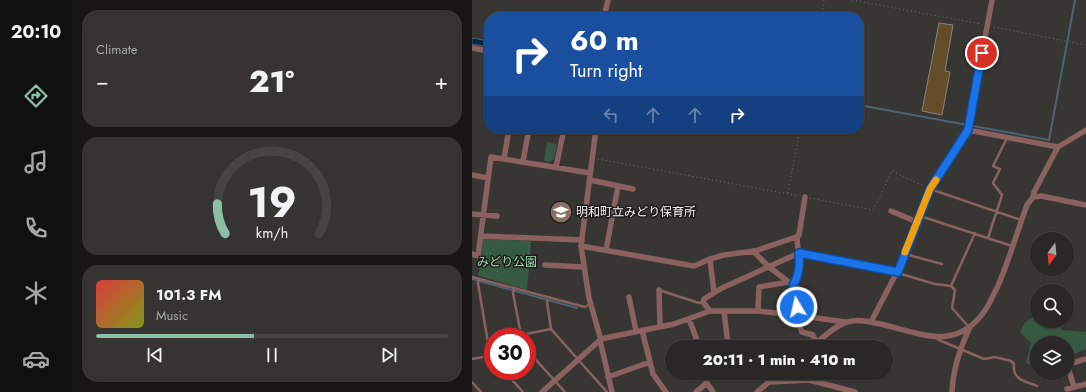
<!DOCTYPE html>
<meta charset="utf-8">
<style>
:root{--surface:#292826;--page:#353432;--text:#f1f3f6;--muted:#a5a6a7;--line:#454443;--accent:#8abfa5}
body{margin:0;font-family:Jost,"Noto Sans JP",sans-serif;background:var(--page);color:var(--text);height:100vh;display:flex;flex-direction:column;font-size:15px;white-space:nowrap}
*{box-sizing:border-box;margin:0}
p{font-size:13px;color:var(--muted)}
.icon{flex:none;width:22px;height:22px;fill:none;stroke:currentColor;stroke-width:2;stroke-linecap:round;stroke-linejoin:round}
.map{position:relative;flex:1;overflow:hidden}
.panel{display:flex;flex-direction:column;gap:10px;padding:10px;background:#171615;width:400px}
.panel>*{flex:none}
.top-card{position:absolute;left:12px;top:12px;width:380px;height:122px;border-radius:16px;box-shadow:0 1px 3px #0004,0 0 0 1px var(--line);background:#1a4fa0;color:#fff;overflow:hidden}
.needle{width:26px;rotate:196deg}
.tools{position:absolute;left:558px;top:232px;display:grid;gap:8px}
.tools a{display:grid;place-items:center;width:44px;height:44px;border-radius:50%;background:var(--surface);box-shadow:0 1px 3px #0004,0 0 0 1px var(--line);font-size:20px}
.speed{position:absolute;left:12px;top:328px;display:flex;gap:8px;font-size:20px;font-weight:700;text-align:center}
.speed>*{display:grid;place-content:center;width:52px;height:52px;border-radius:50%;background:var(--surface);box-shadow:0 1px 3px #0004,0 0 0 1px var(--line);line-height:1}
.speed .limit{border:6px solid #d22;background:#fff;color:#111}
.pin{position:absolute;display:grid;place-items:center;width:34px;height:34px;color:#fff;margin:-17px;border:2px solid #fff;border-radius:50%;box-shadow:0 1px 4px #0007}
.me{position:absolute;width:44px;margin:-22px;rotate:351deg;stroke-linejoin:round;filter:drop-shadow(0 0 3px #0008)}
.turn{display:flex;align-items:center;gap:14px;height:84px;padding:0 20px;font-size:18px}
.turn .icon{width:52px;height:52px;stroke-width:2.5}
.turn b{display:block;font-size:28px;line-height:34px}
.lanes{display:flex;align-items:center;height:38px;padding:0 20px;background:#0003;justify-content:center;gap:20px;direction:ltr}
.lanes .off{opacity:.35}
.big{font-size:30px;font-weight:800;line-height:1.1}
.panel .widget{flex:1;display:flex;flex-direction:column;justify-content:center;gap:6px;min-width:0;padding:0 14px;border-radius:16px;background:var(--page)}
.panel .dial{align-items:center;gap:0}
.dial svg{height:104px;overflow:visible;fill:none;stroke:var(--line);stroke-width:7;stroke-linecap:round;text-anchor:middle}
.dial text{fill:var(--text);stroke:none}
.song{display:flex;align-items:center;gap:12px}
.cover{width:48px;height:48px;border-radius:6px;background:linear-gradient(135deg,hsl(0 70% 55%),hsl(70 70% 35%))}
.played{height:4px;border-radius:2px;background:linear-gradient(90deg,var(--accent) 45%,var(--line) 45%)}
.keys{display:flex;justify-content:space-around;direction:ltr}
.heat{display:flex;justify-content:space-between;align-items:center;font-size:22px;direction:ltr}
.trip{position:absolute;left:193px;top:340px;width:228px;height:40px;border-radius:20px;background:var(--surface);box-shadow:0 1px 3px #0004,0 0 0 1px var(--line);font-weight:800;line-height:40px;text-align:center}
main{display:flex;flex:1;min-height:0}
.dock{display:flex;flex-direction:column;width:72px;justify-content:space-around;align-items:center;background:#10100f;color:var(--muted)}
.dock .icon{width:28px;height:28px}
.dock .selected{color:var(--accent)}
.dock b{font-size:18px;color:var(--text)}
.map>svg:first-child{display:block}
</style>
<main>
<nav class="dock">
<b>20:10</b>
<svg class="icon selected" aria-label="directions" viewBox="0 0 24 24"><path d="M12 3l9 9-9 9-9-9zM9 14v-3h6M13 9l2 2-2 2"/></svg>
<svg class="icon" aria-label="music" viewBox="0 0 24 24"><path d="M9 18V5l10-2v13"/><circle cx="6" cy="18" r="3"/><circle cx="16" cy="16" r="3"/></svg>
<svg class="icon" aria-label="phone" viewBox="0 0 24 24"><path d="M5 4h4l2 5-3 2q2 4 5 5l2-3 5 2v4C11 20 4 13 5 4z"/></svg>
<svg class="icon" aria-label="climate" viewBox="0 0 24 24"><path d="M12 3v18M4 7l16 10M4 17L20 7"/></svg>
<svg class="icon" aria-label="car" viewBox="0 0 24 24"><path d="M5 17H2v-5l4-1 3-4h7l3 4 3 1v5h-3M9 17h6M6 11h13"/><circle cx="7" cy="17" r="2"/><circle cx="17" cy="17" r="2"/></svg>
</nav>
<section class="panel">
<div class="widget"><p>Climate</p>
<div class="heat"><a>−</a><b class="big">21°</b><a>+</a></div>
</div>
<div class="widget dial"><svg viewBox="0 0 100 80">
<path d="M14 69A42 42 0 1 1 86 69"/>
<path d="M14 69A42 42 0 0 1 8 46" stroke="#8abfa5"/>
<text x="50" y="56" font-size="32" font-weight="700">19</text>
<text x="50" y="72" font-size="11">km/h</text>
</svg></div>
<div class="widget">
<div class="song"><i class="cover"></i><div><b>101.3 FM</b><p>Music</p></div></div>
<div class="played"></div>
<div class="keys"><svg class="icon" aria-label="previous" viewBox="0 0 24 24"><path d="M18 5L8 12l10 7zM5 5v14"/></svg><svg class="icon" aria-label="pause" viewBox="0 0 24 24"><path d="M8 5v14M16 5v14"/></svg><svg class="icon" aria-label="next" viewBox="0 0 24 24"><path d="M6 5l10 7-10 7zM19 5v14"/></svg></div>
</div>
</section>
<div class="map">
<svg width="614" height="392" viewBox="0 0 614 392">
<rect width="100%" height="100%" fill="#373633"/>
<path fill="#365a41" d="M75,142l10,2 -3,15 -4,3 -6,-1z
M11,239l48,2 -4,49 -48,-14 -1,-2 2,-6z
M595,312l3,6 -10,12 26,2v17l-19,8v-14h-30v26l-11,-6 5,-20 -11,-11 5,-10 12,-7v6h30z"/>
<path fill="#03263f" stroke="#4b6474" d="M0,38l17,3v6l-17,-3z"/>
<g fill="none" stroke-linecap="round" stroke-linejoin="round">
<path stroke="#4b6474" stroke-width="2" d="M387,105l190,35 26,-140
M0,279l105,29"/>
</g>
<path fill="#654d29" stroke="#858380" d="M467,23l14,2 -8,46 5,1 -8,43 -20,-4z"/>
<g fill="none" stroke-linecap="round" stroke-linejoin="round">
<path stroke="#71706e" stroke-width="1" stroke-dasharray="1 3" stroke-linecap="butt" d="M380,0l129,24
M349,17l3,-17
M522,27l92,18
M126,159l201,37
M316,193l12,-64
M338,198l63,12 19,-39 32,15
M14,253h4l2,2 36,4 1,-15
M14,253l-3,20 1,2 12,3
M18,253l9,-9
M25,276l2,-20"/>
<path stroke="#8a6160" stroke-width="2.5" d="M458,189l91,31
M448,216l92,30
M516,238l14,-43 -9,-12 7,-14 -7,-3 14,-28
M433,254l37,10
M426,273l37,11 16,2 4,4 -3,18 16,18
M0,277l113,30 5,-3
M7,279l-1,4 12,72 3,3
M479,286l24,-53
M42,288l-1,5 8,42
M187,290l40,13 3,-1
M77,297l-2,5 4,27 56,63
M49,337v-2l30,-6
M464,338l3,2 45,19 11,-2 16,4 3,3c-2,16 11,17 23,22
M55,350l38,42
M0,359l21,-4
M32,371l19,21
M0,382l9,10"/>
<path stroke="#8a6160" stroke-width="5.5" d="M132,17l4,-17
M0,48l17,3
M124,129l-15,117 8,52 12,42
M496,130l90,17
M32,159l5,-30
M51,161l6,-32
M84,167l8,-38
M0,175l16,3
M118,180l43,9
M561,197l8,-1 45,9
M419,211l26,11
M0,214l25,2
M9,236l101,4
M325,236c0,16 7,35 -4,49l5,30
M109,246l113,20 16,-7 14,-4 31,-4 41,-14 3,-2 6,-38
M134,250l12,-64
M281,251l16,16 21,16
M0,254l6,2 13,-99 99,16
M238,259l4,34
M73,265l38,2
M187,290l1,36
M157,297l7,34
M238,311l-7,-9 1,-3 18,-11 77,-35 99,19
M252,311l4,34
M286,311l1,-24 29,-5
M323,315l7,17 11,3 4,10
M217,319l9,24
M399,322l29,-56 30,-77 38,-59 24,-130
M170,330l11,44 13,18
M128,340l12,52
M339,347c12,-9 26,-24 41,-26 11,-2 22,2 33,4 39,10 73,26 101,-16 4,-6 7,-14 11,-21 12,-27 20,-56 30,-83l6,-8 1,-5 24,-45 28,-17
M232,373l3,10 6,9
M136,377l42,-15
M341,381l1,-8
M297,382l40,-2 46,12
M602,387l-6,-20 4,-4 14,-4
M595,389l19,-5
M70,392l58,-52 5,-2 69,-14 36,-13h48l37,4 50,7
M224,392l11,-9
M285,392l23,-19
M480,392c1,-24 8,-44 18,-65"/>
</g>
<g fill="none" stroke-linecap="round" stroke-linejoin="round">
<g stroke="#114b97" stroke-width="10">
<path id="route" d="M325,307l-4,-22c6,-8 7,-22 6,-32l99,19 32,-83 38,-59 14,-77"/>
</g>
<use href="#route" stroke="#1a73e8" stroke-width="7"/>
<path stroke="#f59e0b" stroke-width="7" d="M433,252l25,-63 6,-9"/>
</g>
<defs>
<g id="school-disc" transform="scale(1.15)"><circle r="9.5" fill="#8d6e63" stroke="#1e1d1c"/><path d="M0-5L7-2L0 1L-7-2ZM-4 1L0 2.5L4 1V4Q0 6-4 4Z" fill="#fff"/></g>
</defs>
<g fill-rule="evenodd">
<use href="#school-disc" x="89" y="212"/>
</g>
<g text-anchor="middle" stroke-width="3" stroke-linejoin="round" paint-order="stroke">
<g font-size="12" fill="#f4f3f1" stroke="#1e1d1c" text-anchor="start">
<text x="104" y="216">明和町立みどり保育所</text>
</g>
<g font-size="12" fill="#9eddaf" stroke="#1e1d1c">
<text x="35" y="266">みどり公園</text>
</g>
</g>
</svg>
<div class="tools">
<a><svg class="needle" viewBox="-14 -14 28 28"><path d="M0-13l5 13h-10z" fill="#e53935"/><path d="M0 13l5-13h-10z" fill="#a5a6a7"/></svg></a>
<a><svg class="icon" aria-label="search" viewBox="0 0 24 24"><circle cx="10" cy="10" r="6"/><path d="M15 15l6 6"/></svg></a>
<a><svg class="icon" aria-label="layers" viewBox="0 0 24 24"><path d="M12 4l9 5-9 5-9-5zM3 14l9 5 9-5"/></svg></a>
</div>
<div class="speed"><div class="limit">30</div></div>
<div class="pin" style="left:510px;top:53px;background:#d93025"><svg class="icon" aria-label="arrive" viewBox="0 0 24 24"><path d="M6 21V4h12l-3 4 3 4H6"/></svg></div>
<svg class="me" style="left:325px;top:307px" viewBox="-20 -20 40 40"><circle r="17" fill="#1a73e8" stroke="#fff" stroke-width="3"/><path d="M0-11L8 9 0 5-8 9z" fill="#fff"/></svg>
<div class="trip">20:11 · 1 min · 410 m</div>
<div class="top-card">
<div class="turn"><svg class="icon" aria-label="right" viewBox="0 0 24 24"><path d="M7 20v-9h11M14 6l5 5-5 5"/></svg><div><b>60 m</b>Turn right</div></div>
<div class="lanes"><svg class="icon off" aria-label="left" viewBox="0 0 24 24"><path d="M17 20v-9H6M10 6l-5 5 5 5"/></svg><svg class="icon off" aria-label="ahead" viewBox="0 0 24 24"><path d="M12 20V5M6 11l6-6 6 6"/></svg><svg class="icon off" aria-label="ahead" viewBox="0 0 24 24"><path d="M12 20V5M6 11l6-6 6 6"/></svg><svg class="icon" aria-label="right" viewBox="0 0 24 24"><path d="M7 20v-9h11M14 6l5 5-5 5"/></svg></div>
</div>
</div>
</main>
